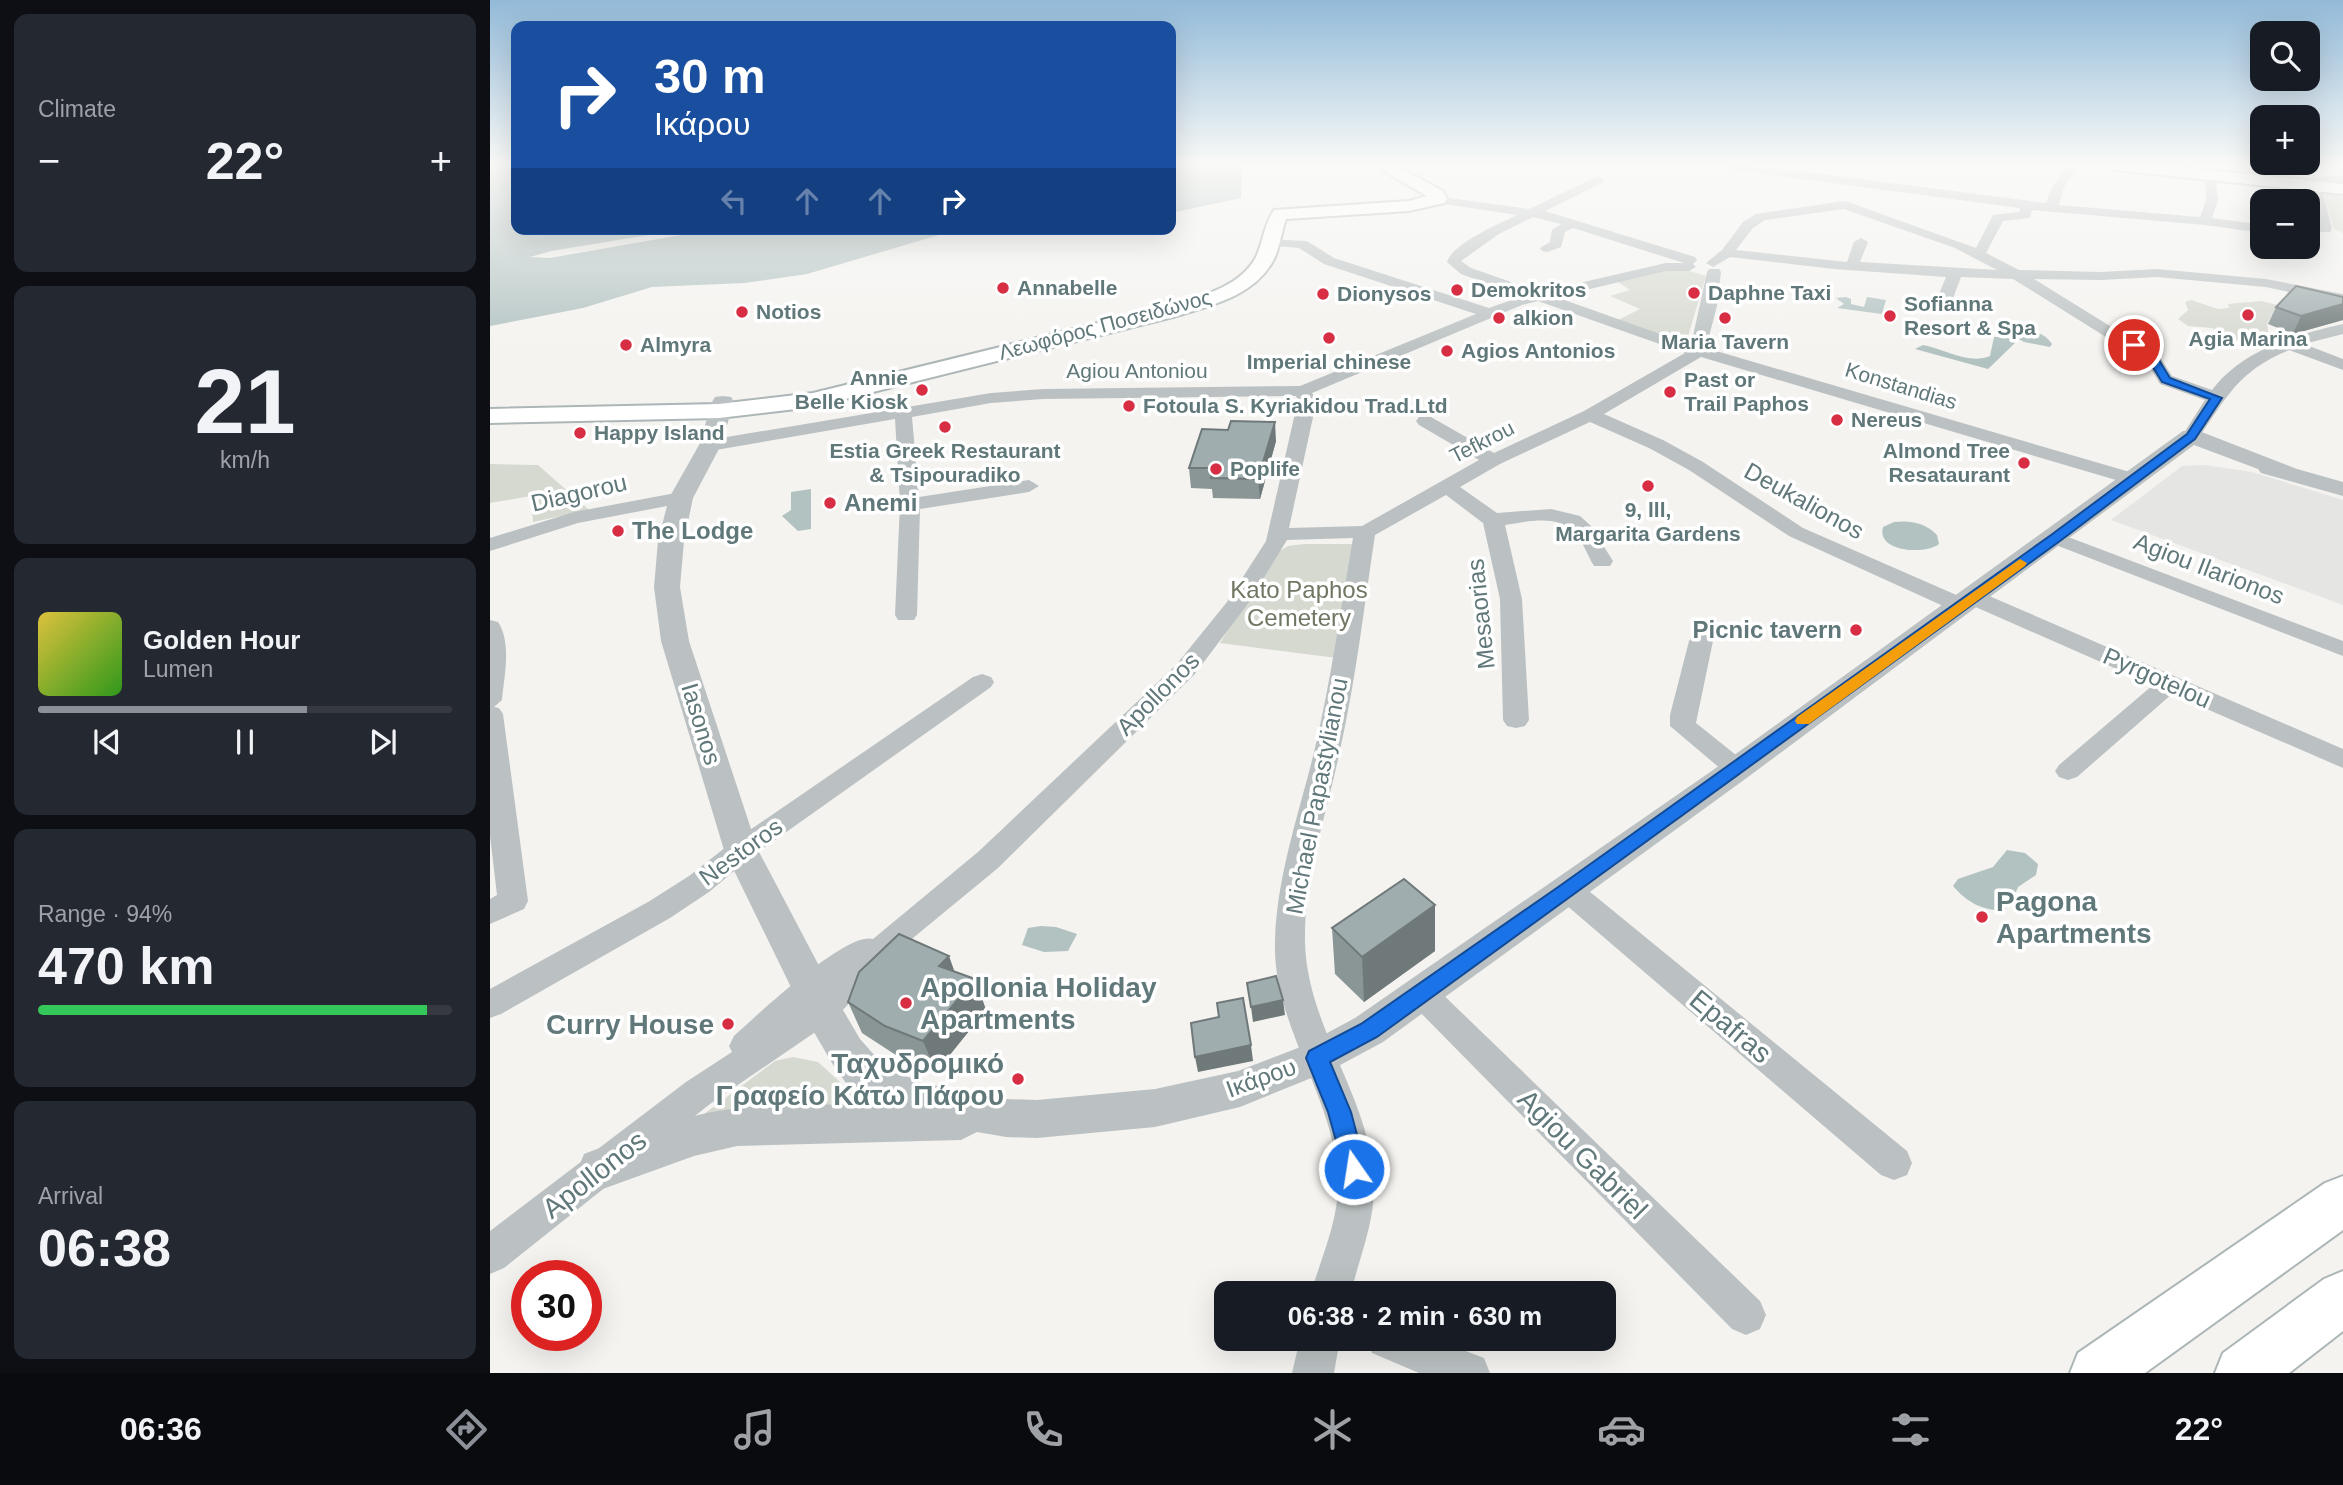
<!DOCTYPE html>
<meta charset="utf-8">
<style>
:root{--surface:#171b24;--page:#242831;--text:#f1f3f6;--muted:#9ea1a6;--line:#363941;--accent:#8c9099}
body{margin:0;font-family:Arial,sans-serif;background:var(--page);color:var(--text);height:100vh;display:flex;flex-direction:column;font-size:26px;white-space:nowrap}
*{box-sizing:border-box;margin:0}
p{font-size:23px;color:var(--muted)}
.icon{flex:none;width:38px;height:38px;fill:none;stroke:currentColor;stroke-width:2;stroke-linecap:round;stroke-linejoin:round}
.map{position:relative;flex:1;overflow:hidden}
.side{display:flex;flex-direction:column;gap:14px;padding:14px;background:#0d0f14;width:490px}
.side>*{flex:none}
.hud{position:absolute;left:21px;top:21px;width:665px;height:214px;border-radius:14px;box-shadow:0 7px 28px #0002;background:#1a4fa0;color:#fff;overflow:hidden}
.fabs{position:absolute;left:1760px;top:21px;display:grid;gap:14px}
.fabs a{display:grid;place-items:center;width:70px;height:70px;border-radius:14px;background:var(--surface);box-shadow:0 7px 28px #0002;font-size:35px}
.speed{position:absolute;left:21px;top:1260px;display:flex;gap:14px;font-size:35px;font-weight:700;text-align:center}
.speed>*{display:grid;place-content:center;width:91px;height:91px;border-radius:50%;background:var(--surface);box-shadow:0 7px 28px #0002;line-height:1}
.speed .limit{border:10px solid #d22;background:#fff;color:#111}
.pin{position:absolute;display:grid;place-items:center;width:60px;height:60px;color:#fff;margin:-30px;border:4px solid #fff;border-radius:50%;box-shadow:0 2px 7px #0007}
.me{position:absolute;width:77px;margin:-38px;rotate:347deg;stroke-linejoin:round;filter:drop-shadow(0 0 5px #0008)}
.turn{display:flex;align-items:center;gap:24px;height:147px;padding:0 28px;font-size:32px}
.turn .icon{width:91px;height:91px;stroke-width:2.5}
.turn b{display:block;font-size:49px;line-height:60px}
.lanes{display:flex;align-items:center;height:66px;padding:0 28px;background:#0003;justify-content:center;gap:35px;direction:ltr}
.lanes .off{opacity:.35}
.big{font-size:52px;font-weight:600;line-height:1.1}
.side .tile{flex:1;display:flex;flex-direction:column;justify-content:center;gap:10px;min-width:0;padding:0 24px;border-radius:14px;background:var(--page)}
.side .dial{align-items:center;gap:0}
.dial b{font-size:91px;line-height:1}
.song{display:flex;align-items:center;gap:21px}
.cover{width:84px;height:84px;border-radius:10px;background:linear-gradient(135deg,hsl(50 70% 55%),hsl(110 70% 35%))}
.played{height:7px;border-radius:4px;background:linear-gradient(90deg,var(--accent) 65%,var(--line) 65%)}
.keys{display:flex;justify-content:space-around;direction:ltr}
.heat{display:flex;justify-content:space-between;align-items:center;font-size:38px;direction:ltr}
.charge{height:10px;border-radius:5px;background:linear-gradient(90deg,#34c759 94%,var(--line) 0)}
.trip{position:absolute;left:724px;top:1281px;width:402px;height:70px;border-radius:14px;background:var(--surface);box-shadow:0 7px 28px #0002;font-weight:600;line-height:70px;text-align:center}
.tab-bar{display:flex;height:112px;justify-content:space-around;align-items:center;background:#090b0e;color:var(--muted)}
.tab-bar .icon{width:49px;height:49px}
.tab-bar .selected{color:var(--accent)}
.tab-bar b{font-size:32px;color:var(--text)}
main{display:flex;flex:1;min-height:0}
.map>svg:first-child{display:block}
</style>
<main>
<section class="side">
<div class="tile"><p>Climate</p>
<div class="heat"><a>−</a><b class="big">22°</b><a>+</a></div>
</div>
<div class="tile dial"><b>21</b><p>km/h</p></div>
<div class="tile">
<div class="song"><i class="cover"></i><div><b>Golden Hour</b><p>Lumen</p></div></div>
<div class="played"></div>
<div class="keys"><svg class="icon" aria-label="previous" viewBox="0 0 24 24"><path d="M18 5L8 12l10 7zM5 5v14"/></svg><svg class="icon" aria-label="pause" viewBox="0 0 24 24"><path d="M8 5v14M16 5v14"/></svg><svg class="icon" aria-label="next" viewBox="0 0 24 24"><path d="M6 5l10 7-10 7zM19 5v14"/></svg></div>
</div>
<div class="tile"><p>Range · 94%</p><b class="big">470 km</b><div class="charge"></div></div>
<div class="tile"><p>Arrival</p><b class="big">06:38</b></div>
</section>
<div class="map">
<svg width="1853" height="1373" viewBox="0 0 1853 1373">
<rect width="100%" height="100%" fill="#f4f3f0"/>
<path fill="#e5e5e4" d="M1714,465l48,7 91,28v105l-232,-85 71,-54z"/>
<path fill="#d6d9d0" d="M1834,192l19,1v40l-9,-4z
M1186,267l30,9 -20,67 -72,-21 26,-13 -30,-13 20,-6 -12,-8z
M1701,300l27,9 11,-1 -1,-4 33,-3 16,4 -10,19 3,19 -13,7 -45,-22 -24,-2 -10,-7 10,-9 -3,-8z
M0,464l48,1 51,45 -56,12 -2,-26 -41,7z
M814,544h50l-17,114 -117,-15 55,-89 13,-8z
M303,1057l25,5 42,38 -6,9 -150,5 71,-53z"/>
<path fill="#b1c2c1" d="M0,165h26v64h421l2,6 -132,39 -63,9 -92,4 -69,21 -93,18z
M681,165h71l-1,33 -70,15z
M1356,297l5,2v5l13,3 3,-10 19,3 -4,14 -45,-6 7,-4 -8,-6z
M1522,329c14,0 32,2 40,15l-2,3 -26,-5 -14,-8z
M1504,337h13l8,6 -27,26 -73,-20 8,-4c22,4 46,20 67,11z
M321,489v40l-13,2 -16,-15 9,-6v-18z
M1404,522c16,-2 32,1 43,13l2,9c-14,11 -63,8 -56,-17z
M1517,850l18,3 13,11 -2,11 -18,12 -7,17 -8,7c-23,-2 -35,-8 -50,-25l5,-7 35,-12z
M551,926l15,1 21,7 -9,17 -24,1 -22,-7 6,-17z"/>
<path fill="#f4f3f0" d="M195,229h30l-165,29 -20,-1 21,-6z"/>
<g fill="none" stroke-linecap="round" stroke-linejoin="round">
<g stroke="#adb6b7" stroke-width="4">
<path id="secondary" d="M899,165l8,1 46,25 4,8 -3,4 -35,8 -123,8c-5,14 -6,29 -13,42 -20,36 -64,45 -100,56l-360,90 -94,11 -229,5v-14l229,-5 94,-11 346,-85c32,-9 80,-18 97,-51 7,-15 8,-32 18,-47l135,-9 18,-5 -42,-24 -2,-3z
M1617,165h52l184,19v10l-228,-24z
M1853,1176v54l-198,143h-75l8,-20 247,-170z
M1853,1271v60l-54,42h-74l8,-20 101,-74z"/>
</g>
<path fill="#bbc1c2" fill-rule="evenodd" d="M1231,165h31l294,38 6,-16 16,-22h12l-16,22 -5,18 141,12 6,-17 -1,-25 10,-3 3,28 -6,18 51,7v8l-58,-8 -173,-15 -2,8 -27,3 -17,32 33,17 82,2 56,-3 109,10 77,15v10l-77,-17 -109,-10 -56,3 -67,-1 84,52 38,20 16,25 40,14c31,-41 83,-55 131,-66v10l-39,10 39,15v11l-54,-20c-51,21 -62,47 -92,90h-12l-3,-4 23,-36 -45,-16 -16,-27 -38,-20 -93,-58 -52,-2 -12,32 -8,5 -8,-5 13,-32 -112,-8 -104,-12 -17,10 -7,-4 16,-13 21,-28 13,-8 89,-13 131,47 17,-33 26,-3 1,-4 -293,-39zM1354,209l111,39 42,22 -137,-8 8,-20 -7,-4 -7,4 -7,20 -111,-12 17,-22 12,-8z
M1756,165h12l5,15 -2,3h-8z
M1853,175v8l-22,1 11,45 -2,3h-10l-12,-46 4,-8z
M1108,176l6,4 -2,3 -57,28 150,46 2,3 -4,4 3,3 -7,4h-23l-110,26 135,48 16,-73 2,-3h10l2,3 -4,34 -11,42 434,127 3,4 -3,4h-14l-425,-126 -97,57 59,26 40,22 100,66 158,69 3,-5h16l363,157v19l-171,-74 -95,83 -9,3 -9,-3 -4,-6 4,-6 94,-80 -182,-80 -3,5h-16l-163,-74 -100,-66 -40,-22 -59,-26 -90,42 -40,23 37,26 54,-4 29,7 11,10 22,35 -3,5h-16c-7,-11 -11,-25 -20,-34 -17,-18 -48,-10 -69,-7l17,74 7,121 -4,6 -9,2 -9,-2 -4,-6 -3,-121 -17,-76 -37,-28 -71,40c-11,72 -19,144 -35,215 -13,63 -36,127 -35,192 2,87 67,157 69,243 1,37 -15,73 -23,108h-40c10,-35 27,-71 27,-108 -1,-87 -66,-157 -63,-245 2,-66 25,-129 40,-192 16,-69 26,-140 38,-210l-66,2 -40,65 -53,70 -196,193 -85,70 -80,82 -123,84 -206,164 -14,6v-43l196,-149 46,-30 -3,-6 5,-10c22,-20 112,-105 139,-97l105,-87 198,-187 51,-63 39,-61 32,-141 -2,-4 -253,3 -52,4 -79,14 7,80 110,-17 10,6 -10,6 -109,17 -3,106 -3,5h-16l-3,-5 5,-111 -5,-85 -185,32 -9,-6 2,-4 288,-48 52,-4 257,-3 176,-72 -152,-50 -25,-16 -34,-3v-6l42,2 27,17 155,50 34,-12 -62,-22 -14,-12c6,-19 52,-38 70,-47l-79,-12 -4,-1v-6l95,13zM1043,217l28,7 -9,6 -2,12 -10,6 2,3 5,1 14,-5 4,-15 8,-4 111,35h-18l-126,29 -69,-24 -10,-7 38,-27zM1048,301l147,52 -101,58 -90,42 -63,-36h-12l-3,4 3,4 60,35 -117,66 -73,2 26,-120 1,-8 -4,-7 210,-88z
M191,492l7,2 3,4 -3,4 -110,21 -88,28v-13l84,-26z
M1565,532l288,109v15l-295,-114 -3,-4 3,-4z
M0,620l8,2c14,21 6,55 4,78l-8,7 5,1 4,6 25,187 -4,8 -34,15v-25l7,-4 -7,-59z
M1211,634l8,2 4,5 -17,82 50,40 4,6 -4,6 -9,3 -9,-3 -58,-49v-11l19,-74 4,-5z
M492,674l9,3 3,5 -3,5 -240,170 -42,35 -39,26 -169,96 -11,4v-29l158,-87 41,-26 42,-33 242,-166z
M1078,879l10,3 329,269 5,12 -5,12 -13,5 -13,-5 -323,-277 -5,-8 5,-8z
M930,979l11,4 329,318 6,14 -6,14 -14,6 -14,-6 -323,-328 -5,-9 5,-9z
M810,1339h40l-6,34h-42z
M876,1339h69l49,19 6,15h-71l-47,-20z"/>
<path fill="#bbc1c2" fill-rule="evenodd" d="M233,396l8,1 3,5 -13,43 -28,53 -9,43 -4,46 9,54 69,209 78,148 24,41 16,18 19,14 27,12 84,16 31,1 118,-11 83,-18 65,-25 52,-28 371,-257 457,-330h16l98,38 46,13v14l-82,-23 -3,-4 -64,-24 -446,332 -365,265 -52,28 -91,37 -85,20 -118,11 -31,-1 -29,-5 -16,8 -224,6 -43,10 -94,34 -16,-6 -6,-15 6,-15c49,-18 102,-41 155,-46 48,-6 97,-3 145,-2l-19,-9 -19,-14 -14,-20 -24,-41 -84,-172 -63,-209 -7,-54 4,-46 11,-43 30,-53 13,-43 3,-5z"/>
<use href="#secondary" fill="#fff" fill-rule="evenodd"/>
</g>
<path fill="#8a9596" d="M1853,297v23l-50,14 -25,-10 8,-17z
M786,441l-16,58 -47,-1 -1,-9 -21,-1 -2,-20z
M842,928l103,23 -71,51 -29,-28z
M464,971l21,8 11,31 -50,62 -37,-15 -37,-24 -14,-31z"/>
<path fill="#70797a" d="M1853,304v16l-50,14 8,-18z
M785,422l1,19 -16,58 -2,-20z
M945,905v46l-71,51 -2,-45z
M459,956l11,31 -21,-21z
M485,979l11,31 -50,62 -13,-31z
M793,1000l2,15 -32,7 -2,-15z
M761,1045l2,16 -55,11 -3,-15z"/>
<path fill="#a0adae" stroke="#70797a" stroke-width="2" d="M1806,286l47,11v7l-42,12 -25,-9z
M741,421l44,1 -17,57 -47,-1 3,-10h-25l13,-39 26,1z
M914,879l31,26 -73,52 -30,-29z
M409,934l50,22 -10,10 36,13 -52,62 -38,-15 -37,-24 11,-30z
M786,976l7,24 -32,7 -4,-24z
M753,998l8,47 -56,12 -4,-34 28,-6 -2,-14z"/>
<linearGradient id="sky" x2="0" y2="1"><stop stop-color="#92bad8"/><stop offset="0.46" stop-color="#fafaf8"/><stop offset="1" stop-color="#fafaf8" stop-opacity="0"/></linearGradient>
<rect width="1853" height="357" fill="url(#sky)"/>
<path fill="#1a73e8" stroke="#114b97" stroke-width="2" d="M1644,342l20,10 16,26 52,20 -27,41 -135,102 -683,496 -47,25 21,50 15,57 -4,8 -8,3 -8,-3 -18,-65 -22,-54 3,-7 52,-27 200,-139 490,-350 136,-101 23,-35 -48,-17 -16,-26 -17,-11z"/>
<path fill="#f59e0b" d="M1530,559l7,4 -2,3 -216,158h-12l-2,-3 2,-4z"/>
<g fill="#d72e43" stroke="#fff" stroke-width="2.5">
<circle cx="513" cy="288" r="7"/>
<circle cx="967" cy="290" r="7"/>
<circle cx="1204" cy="293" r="7"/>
<circle cx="833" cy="294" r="7"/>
<circle cx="252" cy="312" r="7"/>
<circle cx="1758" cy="315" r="7"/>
<circle cx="1400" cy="316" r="7"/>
<circle cx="1009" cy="318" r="7"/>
<circle cx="1235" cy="318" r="7"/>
<circle cx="839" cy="338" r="7"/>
<circle cx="136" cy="345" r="7"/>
<circle cx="957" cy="351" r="7"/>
<circle cx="432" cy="390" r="7"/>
<circle cx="1180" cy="392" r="7"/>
<circle cx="639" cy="406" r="7"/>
<circle cx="1347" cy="420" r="7"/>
<circle cx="455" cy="427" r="7"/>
<circle cx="90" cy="433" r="7"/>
<circle cx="1534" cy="463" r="7"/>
<circle cx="726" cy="469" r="7"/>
<circle cx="1158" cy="486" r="7"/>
<circle cx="340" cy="503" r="7"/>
<circle cx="128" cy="531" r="7"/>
<circle cx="1366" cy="630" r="7"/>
<circle cx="1492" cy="917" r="7"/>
<circle cx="416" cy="1003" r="7"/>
<circle cx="238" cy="1024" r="7"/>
<circle cx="528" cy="1079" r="7"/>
</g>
<g text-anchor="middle" stroke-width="7" stroke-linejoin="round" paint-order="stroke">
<g font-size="21" font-weight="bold" fill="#61787a" stroke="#fff" text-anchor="start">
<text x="527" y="295">Annabelle</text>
<text x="981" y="297">Demokritos</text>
<text x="1218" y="300">Daphne Taxi</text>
<text x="847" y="301">Dionysos</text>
<text x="1414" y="311">Sofianna<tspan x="1414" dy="24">Resort &amp; Spa</tspan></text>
<text x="266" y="319">Notios</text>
<text x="1023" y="325">alkion</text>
<text x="1758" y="346" text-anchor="middle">Agia Marina</text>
<text x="1235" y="349" text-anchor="middle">Maria Tavern</text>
<text x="150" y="352">Almyra</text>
<text x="971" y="358">Agios Antonios</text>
<text x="839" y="369" text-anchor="middle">Imperial chinese</text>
<text x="418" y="385" text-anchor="end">Annie<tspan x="418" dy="24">Belle Kiosk</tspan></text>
<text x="1194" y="387">Past or<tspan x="1194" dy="24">Trail Paphos</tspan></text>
<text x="653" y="413">Fotoula S. Kyriakidou Trad.Ltd</text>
<text x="1361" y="427">Nereus</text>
<text x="104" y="440">Happy Island</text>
<text x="455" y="458" text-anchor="middle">Estia Greek Restaurant<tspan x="455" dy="24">&amp; Tsipouradiko</tspan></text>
<text x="1520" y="458" text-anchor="end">Almond Tree<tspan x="1520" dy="24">Resataurant</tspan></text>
<text x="740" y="476">Poplife</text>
<text x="1158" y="517" text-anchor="middle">9, lll,<tspan x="1158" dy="24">Margarita Gardens</tspan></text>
</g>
<g font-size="21" fill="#61787a" stroke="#fff">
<text transform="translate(615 325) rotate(-15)" y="7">Λεωφόρος Ποσειδώνος</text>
<text x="647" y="378">Agiou Antoniou</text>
<text transform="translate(1411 386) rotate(17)" y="7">Konstandias</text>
<text transform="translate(992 442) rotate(-27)" y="7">Tefkrou</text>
</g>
<g font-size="24" fill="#61787a" stroke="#fff">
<text transform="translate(89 493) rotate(-13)" y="8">Diagorou</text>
<text transform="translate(1314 501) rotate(29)" y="8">Deukalionos</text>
<text transform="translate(1719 569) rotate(21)" y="8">Agiou Ilarionos</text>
<text transform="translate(991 614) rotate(-96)" y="8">Mesaorias</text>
<text transform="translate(1667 678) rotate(24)" y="8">Pyrgotelou</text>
<text transform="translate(668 694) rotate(-45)" y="8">Apollonos</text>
<text transform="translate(211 724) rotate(73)" y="8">Iasonos</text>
<text transform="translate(827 796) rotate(-79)" y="8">Michael Papastylianou</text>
<text transform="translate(251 852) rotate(-36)" y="8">Nestoros</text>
<text transform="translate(771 1078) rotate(-20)" y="8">Ικάρου</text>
</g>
<g font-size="24" font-weight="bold" fill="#61787a" stroke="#fff" text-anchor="start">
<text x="354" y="511">Anemi</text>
<text x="142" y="539">The Lodge</text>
<text x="1352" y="638" text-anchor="end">Picnic tavern</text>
</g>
<g font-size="24" fill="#6f7763" stroke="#fff">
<text x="809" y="598">Kato Paphos<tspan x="809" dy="28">Cemetery</tspan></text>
</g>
<g font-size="28" font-weight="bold" fill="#61787a" stroke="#fff" text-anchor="start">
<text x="1506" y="911">Pagona<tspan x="1506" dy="32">Apartments</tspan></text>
<text x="430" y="997">Apollonia Holiday<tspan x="430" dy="32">Apartments</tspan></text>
<text x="224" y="1034" text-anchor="end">Curry House</text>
<text x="514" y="1073" text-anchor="end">Ταχυδρομικό<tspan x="514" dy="32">Γραφείο Κάτω Πάφου</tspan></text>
</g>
<g font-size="28" fill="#61787a" stroke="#fff">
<text transform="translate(1241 1026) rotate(40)" y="10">Epafras</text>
<text transform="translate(1093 1154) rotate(45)" y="10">Agiou Gabriel</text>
<text transform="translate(104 1174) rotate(-38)" y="10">Apollonos</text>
</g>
</g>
</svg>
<div class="fabs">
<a><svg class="icon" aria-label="search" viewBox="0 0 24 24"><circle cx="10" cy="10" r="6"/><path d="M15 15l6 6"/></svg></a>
<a>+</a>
<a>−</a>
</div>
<div class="speed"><div class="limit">30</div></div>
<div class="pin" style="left:1644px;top:345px;background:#d93025"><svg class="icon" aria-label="arrive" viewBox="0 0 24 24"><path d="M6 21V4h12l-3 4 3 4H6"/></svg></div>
<svg class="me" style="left:864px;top:1169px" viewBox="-20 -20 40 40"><circle r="17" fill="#1a73e8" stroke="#fff" stroke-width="3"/><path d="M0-11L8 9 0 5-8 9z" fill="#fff"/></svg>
<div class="trip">06:38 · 2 min · 630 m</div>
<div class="hud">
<div class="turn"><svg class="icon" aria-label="right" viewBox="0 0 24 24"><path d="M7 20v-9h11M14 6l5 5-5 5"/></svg><div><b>30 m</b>Ικάρου</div></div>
<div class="lanes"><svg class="icon off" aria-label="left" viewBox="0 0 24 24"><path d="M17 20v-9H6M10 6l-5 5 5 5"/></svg><svg class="icon off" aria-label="ahead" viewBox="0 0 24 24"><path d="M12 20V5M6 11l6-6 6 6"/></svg><svg class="icon off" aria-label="ahead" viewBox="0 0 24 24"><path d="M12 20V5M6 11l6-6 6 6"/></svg><svg class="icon" aria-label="right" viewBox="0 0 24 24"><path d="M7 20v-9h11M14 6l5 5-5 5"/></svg></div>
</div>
</div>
</main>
<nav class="tab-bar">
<b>06:36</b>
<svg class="icon selected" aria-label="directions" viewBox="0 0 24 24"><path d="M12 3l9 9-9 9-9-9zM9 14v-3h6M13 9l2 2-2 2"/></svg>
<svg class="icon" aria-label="music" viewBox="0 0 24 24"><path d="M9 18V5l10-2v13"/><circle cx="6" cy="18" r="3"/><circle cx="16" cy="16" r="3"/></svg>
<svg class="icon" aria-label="phone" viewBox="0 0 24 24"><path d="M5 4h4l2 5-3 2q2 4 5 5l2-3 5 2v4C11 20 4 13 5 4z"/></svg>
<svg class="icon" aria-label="climate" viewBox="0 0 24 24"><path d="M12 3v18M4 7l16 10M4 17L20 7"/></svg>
<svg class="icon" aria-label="car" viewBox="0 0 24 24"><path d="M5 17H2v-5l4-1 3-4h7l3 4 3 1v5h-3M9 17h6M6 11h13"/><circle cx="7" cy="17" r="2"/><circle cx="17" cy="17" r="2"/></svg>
<svg class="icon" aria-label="filters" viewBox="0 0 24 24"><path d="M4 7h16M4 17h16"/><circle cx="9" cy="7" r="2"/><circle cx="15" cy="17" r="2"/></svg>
<b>22°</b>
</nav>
